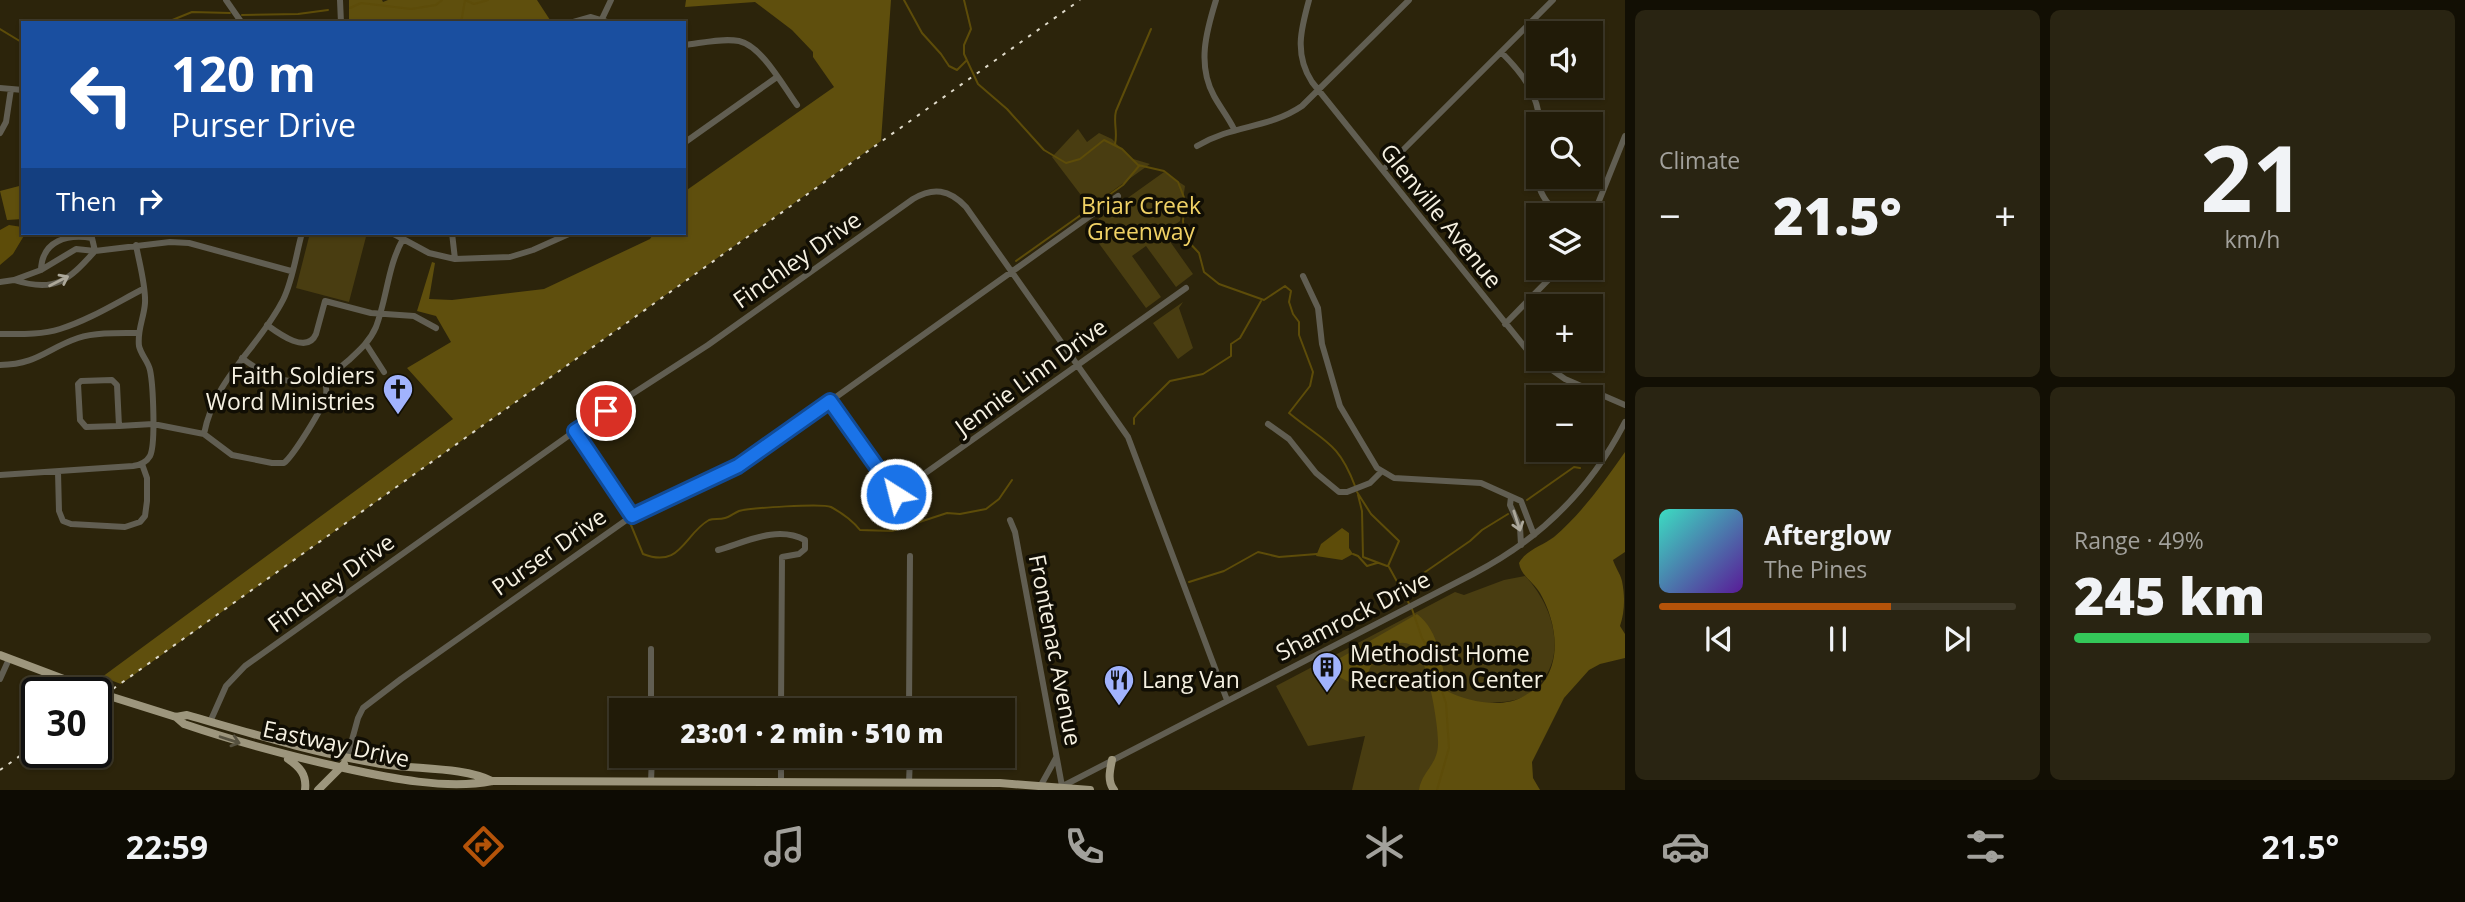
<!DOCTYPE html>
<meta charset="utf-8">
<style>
:root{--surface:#211b08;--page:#292412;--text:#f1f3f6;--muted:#a2a19c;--line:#3e3929;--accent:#b45309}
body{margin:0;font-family:"Open Sans",sans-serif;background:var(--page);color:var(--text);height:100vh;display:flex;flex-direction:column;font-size:26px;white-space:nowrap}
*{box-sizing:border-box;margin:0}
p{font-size:23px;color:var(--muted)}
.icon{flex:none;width:38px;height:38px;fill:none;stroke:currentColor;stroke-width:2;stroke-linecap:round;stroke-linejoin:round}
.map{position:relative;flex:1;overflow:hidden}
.sheet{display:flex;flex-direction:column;gap:10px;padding:10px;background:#120f04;width:840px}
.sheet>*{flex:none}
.guide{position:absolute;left:21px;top:21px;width:665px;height:214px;border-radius:0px;box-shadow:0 2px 5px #0004,0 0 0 2px var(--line);background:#1a4fa0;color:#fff;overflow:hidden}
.tools{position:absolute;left:1526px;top:21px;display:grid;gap:14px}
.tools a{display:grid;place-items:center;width:77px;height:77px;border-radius:0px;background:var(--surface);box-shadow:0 2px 5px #0004,0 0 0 2px var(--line);font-size:35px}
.speed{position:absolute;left:21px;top:677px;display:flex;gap:14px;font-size:35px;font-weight:700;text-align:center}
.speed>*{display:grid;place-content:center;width:91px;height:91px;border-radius:50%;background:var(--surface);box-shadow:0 2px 5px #0004,0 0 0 2px var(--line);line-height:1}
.speed .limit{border:4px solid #111;border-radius:10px;background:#fff;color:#111}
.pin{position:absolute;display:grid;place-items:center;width:60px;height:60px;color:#fff;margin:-30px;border:4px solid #fff;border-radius:50%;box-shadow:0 2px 7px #0007}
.me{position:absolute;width:77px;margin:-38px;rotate:324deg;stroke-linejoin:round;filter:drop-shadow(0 0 5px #0008)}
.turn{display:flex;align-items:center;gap:24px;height:147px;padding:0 35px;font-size:32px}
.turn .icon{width:91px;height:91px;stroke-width:2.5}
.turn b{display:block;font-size:49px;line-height:60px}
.then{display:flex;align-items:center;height:66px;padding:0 35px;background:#0003;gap:14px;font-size:26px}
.big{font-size:52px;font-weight:800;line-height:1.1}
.sheet .card{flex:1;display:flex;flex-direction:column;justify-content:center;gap:10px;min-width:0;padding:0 24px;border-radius:10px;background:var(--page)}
.sheet .dial{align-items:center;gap:0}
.dial b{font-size:91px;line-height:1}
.song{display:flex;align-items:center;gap:21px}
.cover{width:84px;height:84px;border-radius:10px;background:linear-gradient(135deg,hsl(170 70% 55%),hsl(270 70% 35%))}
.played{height:7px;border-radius:4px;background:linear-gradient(90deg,var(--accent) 65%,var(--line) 65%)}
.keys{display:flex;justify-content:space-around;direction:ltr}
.heat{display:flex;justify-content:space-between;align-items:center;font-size:38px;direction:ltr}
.charge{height:10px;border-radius:5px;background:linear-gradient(90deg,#34c759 49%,var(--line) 0)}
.sheet .tiles{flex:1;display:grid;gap:10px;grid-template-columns:repeat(2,1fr)}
.trip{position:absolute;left:609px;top:698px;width:406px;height:70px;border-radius:0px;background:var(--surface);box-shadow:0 2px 5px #0004,0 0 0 2px var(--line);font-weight:800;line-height:70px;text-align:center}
.dock{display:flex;height:112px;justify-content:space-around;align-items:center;background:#0d0b03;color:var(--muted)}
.dock .icon{width:49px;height:49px}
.dock .active{color:var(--accent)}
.dock b{font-size:32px;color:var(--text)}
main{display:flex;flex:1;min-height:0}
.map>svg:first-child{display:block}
</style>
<main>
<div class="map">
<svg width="1625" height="790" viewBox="0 0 1625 790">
<rect width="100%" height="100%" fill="#2c240b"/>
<path fill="#493d11" d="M1078,129l9,13 12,-9 13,6 18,19 20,6 -60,43 -38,-50z
M1164,172l21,14 -5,35 -16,12 29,41 -17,13 -30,-41 -14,10 29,41 -15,11 -59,-81z
M310,233h57l-18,69 -53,-14z
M1183,302l-4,6 14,40 -15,11 -25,-36z
M1525,576c33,34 47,96 -4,122 -9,4 -22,4 -32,5l-18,87h-119l13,-54 -57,10 -32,-60 179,-94 9,3 40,-15z"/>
<path fill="#5f4f0d" d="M349,0h33l1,2 5,-2h149l15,23h-203z
M686,0h205l-10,141 -760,543 -19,-7 351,-258 -46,-51 44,-26 -15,-26 -19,-5 15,-49 3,1 -6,36 23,1 92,-11 106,-50 4,-6h30v-41l150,-105 -21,-30v-5l-21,-22 -37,-28 -70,5z
M23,185v34l-16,1 -7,-29z
M1625,452v100l-12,8c2,7 7,13 9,21 3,15 3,30 -2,45l5,8v24l-25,6 -11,6 -25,28 -32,64 1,16 7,12h-121c3,-20 20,-25 19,-49 0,-18 -10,-75 -20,-89 -8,-11 -17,-11 -28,-6 -17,7 -20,22 -25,38l-6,3 -18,-9 -7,-8 1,-9 82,-47c23,17 25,52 30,77 21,11 56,18 77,5 6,-4 14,-8 18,-12 21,-26 13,-65 -2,-91 -7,-12 -19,-17 -21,-30 7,-13 23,-17 35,-26 28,-24 50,-55 71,-85z"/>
<path fill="#5d4c09" d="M9,225l13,2 3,7 -12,20 -13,11v-35z
M1342,528l7,5v15l4,6 -11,6 -26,-4 5,-12z"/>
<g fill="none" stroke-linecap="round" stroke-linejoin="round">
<path stroke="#5d4c09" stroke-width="2" d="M904,0l18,33 19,21 8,12 8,4 9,-9
M964,0l7,29 -7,16v9l14,30 29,25 37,41 22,13 14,-4 24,-19 18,9 16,16 26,6 14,11 7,18 -2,21 2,17 14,15 5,19 15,12 45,16 21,-14 6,5 -2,11 4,12 6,8v13l14,37 -3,14 -21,27c35,29 49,28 66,73
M467,1l7,3 14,-4
M350,8l11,-5 50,6 25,-4 6,-5
M242,15l56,-1 30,-4
M165,23l27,-11 38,1
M461,23l4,-23
M0,29l23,14
M1115,144c3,-12 -2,-22 1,-33l35,-82
M1016,261l107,-76 16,-19
M1134,424v-6l4,-5 32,-32 33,-7 28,-18v-12l9,-6 21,-37
M1624,459l1,-1
M1357,492l14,22 28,27 -11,25
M1358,495l4,16 1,46 24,9
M1527,500l47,-33 6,1
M631,525l12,29c38,15 41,-20 66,-34 5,-2 10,0 16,-2 5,-1 9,-5 14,-7 11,-3 83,-8 92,-4 11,6 21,13 29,23l32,1 55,-18 13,1 26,-5 13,-10 13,-19
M1353,554l5,2 9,10 10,-3
M1389,567l23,42 10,29 13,23 4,22 7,20 3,45 -12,42
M1189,582l35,-11 34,-19 21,5 38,-3
M1402,588l68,-47 12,-11 26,-16"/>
<path stroke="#615e52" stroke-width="6" d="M226,0l16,23
M340,0l1,23
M1216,0c-10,32 -19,65 -2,96 6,11 14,21 20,33
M1309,0c-8,29 -15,54 3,82l220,274 33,23 60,26
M602,19l9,-19
M570,23l21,-6 20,6
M684,45c18,-2 38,-7 55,-4 23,5 44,45 58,64
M1501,52c21,21 37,41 39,72
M0,88l23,2
M0,133l6,-11 5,-33
M1538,140c-3,30 -5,56 23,75
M684,143l93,-66
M1197,146c37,-22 71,-17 105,-40l107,-106
M1383,170l170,-170
M1591,221l34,-85
M392,233l37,20 26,6 55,-2 23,-7 38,-17
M452,233l3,26
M41,270c1,-30 27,-36 51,-32l3,13
M1303,276l15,32 4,36 18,62 37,62 17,10 87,5 40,18 13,34
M14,280c41,13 54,1 81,-29
M0,282l14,-2 27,-10 35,-21 19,2 75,-9 19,1 102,28
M1505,324l55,-56
M267,325c11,8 40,30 49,9l9,-33 46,12 43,3 22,12
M0,334c19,0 41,1 60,-5 29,-9 56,-26 83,-40
M366,344l18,28
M242,358c36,28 70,35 107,2 11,-10 21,-19 27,-33 11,-29 12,-62 27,-88
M0,365c38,-1 46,-16 78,-27 18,-6 42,-5 61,-5
M112,380l5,5 2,41 -33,1 -6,-7 -2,-36 3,-3z
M830,401l66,93 290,-206
M1268,424l21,15 27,34 23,19h8l23,-9 11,-11
M119,426l34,-2 51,10
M575,431l57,85
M204,434c11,-57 54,-85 79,-134 10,-20 13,-46 19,-67
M204,434l28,21 40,8h12c9,-7 40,-56 42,-68 1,-7 0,-11 -4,-17
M58,472l1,39 4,10 8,3 54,3 15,-5 5,-6 2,-15v-23l-5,-14
M0,475l133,-9c7,-1 13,-3 17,-10 6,-12 3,-72 0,-86 -2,-9 -9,-15 -11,-24 -2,-16 5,-28 6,-43 1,-17 -6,-41 -9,-58
M1511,497l-1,8 10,22 1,18
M1010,520l5,12 47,254
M718,550c28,-8 59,-25 87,-10v9l-6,5 -17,3 -1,153
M651,649v61
M0,679l9,-20
M909,710l1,-154
M210,722l16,-36 19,-20 330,-235 133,-86 205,-146c20,-12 36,-10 53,8l162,230 99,263
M347,758l11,-40 5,-10 38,-29 231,-163 87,-39 37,-23 362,-258
M651,782l1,-26
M781,783v-27
M909,783l1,-27
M1041,785l15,-27
M1059,788l414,-214c66,-34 118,-85 152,-152"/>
<path stroke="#9d967d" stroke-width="8" d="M0,655l106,40 70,22 11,-2c63,18 124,37 189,48 36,7 85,3 116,18
M176,717l8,7c53,18 106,32 160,44 45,10 103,22 148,13l508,2 90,7
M288,759c12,8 19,16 17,31
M1112,760c-2,10 -5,21 2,30
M318,790l26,-26"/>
<path stroke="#dfdaca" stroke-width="2" stroke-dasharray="3.5 7" stroke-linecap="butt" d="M96,701l984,-701
M0,770l37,-26"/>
</g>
<defs><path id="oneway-shaft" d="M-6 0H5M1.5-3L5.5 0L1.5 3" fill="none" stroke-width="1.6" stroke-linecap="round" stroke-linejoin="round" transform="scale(1.75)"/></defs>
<g stroke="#aca89a">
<use href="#oneway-shaft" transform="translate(59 281) rotate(-27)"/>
<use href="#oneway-shaft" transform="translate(1517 521) rotate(72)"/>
</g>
<use stroke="#575240" href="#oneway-shaft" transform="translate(230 740) rotate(18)"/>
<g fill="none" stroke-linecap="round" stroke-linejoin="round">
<g stroke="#114b97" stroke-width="18">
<path id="route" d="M606,411l-31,20 57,85 106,-50 92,-65 66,93"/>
</g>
<use href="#route" stroke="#1a73e8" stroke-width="12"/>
</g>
<defs>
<g id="church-pin" transform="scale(1.575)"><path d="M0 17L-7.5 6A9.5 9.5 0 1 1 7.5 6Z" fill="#a1b3fd" stroke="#110e04"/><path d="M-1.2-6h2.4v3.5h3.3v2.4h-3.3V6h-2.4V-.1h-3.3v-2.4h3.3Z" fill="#111"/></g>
<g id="building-pin" transform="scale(1.575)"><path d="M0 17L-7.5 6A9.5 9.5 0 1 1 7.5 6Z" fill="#a1b3fd" stroke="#110e04"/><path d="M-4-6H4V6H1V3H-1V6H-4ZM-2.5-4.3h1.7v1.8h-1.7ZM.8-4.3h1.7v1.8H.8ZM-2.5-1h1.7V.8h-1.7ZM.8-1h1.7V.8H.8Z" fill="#111"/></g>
<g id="restaurant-pin" transform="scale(1.575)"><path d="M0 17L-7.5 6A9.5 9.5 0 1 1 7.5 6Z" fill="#a1b3fd" stroke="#110e04"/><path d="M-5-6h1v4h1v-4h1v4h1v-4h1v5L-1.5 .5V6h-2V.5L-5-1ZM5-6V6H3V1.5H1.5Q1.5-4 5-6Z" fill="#111"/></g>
</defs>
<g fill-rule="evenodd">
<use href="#church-pin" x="398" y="389"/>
<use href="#building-pin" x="1327" y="667"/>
<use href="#restaurant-pin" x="1119" y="680"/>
</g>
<g text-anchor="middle" stroke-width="7" stroke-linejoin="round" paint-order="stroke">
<g font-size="23" fill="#f1d265" stroke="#110e04">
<text x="1141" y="214">Briar Creek<tspan x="1141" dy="26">Greenway</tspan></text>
</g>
<g font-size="23" fill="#f6f1e2" stroke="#110e04">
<text transform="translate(1441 216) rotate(51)" y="8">Glenville Avenue</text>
<text transform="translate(797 260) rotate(-35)" y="8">Finchley Drive</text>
<text transform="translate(1031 377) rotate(-36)" y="8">Jennie Linn Drive</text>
<text transform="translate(549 552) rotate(-35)" y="8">Purser Drive</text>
<text transform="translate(331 583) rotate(-36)" y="8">Finchley Drive</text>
<text transform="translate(1353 616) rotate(-27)" y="8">Shamrock Drive</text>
<text transform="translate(1055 650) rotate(79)" y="8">Frontenac Avenue</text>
<text transform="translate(336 744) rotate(12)" y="8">Eastway Drive</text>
</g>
<g font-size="23" fill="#f6f1e2" stroke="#110e04" text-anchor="start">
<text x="375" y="384" text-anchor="end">Faith Soldiers<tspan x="375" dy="26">Word Ministries</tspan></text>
<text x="1350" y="662">Methodist Home<tspan x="1350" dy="26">Recreation Center</tspan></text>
<text x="1142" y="688">Lang Van</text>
</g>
</g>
</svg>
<div class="tools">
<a><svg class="icon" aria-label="sound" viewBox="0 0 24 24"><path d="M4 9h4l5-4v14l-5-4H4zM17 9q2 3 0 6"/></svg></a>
<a><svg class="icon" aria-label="search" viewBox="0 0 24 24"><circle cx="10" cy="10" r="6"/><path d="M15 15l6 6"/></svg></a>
<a><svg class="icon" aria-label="layers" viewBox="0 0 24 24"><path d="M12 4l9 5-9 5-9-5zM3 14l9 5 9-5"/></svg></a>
<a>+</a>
<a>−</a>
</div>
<div class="speed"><div class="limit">30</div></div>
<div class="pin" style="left:606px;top:411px;background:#d93025"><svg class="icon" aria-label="arrive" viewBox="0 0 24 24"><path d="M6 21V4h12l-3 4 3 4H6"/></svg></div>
<svg class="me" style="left:896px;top:494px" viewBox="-20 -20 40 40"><circle r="17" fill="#1a73e8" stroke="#fff" stroke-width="3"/><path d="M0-11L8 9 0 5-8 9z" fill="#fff"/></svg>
<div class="trip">23:01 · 2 min · 510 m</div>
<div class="guide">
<div class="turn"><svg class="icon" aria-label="left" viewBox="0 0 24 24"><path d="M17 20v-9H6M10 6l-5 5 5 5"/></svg><div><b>120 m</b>Purser Drive</div></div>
<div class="then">Then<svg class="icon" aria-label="right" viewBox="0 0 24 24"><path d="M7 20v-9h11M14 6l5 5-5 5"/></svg></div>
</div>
</div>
<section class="sheet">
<div class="tiles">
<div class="card"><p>Climate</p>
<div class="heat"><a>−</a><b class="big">21.5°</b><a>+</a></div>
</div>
<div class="card dial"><b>21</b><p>km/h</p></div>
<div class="card">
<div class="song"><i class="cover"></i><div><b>Afterglow</b><p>The Pines</p></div></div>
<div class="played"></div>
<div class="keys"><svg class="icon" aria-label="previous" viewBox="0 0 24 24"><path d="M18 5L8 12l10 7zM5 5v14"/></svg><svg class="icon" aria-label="pause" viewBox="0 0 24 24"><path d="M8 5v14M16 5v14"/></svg><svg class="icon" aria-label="next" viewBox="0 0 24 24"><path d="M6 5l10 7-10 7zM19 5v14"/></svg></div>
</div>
<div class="card"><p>Range · 49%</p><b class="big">245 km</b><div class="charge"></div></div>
</div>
</section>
</main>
<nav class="dock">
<b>22:59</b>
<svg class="icon active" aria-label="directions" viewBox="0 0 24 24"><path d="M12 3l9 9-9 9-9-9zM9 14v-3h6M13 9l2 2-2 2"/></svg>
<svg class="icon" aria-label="music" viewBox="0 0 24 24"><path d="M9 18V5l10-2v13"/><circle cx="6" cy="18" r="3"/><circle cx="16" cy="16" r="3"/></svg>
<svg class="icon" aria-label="phone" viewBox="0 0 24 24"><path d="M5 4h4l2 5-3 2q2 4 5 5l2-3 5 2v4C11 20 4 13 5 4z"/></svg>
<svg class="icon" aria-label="climate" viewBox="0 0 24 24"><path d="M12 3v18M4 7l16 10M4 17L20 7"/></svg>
<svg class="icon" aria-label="car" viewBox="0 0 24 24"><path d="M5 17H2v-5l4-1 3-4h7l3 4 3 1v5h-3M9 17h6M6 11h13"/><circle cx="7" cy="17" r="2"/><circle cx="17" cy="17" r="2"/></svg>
<svg class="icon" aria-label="filters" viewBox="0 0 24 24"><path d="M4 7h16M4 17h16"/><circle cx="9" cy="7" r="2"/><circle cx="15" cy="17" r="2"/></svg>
<b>21.5°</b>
</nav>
